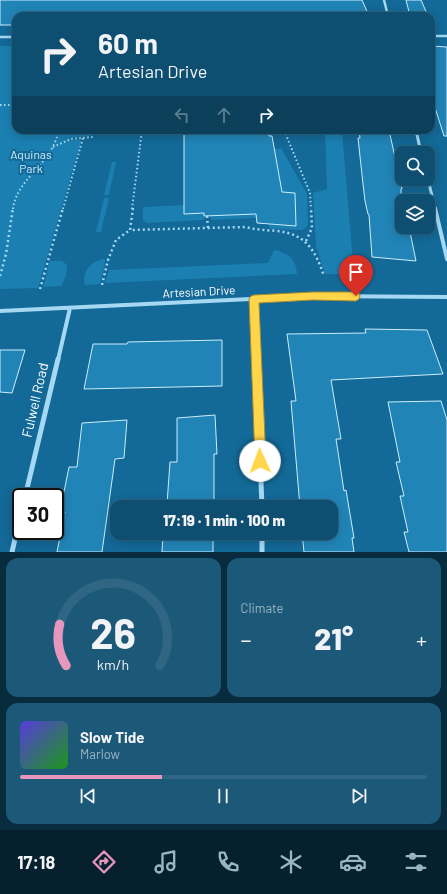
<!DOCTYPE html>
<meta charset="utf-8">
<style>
:root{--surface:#0e4f71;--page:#1c5979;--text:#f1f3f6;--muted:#9bb5c3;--line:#2e6684;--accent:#e797bd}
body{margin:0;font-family:Barlow,sans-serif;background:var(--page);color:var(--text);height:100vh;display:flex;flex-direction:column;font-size:15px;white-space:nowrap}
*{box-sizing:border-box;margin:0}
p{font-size:13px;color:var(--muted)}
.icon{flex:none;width:22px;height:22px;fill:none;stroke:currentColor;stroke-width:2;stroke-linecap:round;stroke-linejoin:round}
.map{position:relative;height:552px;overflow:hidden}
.panel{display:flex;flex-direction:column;gap:6px;padding:6px;background:#082b3e;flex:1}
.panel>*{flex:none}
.banner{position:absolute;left:12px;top:12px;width:423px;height:122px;border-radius:12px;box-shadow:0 2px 10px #0003,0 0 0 1px var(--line);background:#0e4f71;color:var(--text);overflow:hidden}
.fabs{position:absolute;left:395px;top:146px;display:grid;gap:8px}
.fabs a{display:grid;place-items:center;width:40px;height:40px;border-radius:8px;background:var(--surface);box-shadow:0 2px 10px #0003,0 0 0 1px var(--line);font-size:20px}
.speed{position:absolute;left:12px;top:488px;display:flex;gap:8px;font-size:20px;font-weight:700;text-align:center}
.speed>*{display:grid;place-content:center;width:52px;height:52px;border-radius:50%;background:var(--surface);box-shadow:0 2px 10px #0003,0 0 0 1px var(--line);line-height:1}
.speed .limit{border:2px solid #111;border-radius:6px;background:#fff;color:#111}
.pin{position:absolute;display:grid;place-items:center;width:34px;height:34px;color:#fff;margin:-41px -17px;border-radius:50% 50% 50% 0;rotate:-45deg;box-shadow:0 0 4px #0007}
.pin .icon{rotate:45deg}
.me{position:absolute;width:44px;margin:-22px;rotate:358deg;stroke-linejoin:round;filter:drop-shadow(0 0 3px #0008)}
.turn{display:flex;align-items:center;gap:14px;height:84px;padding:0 20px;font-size:18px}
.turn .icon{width:52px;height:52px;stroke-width:2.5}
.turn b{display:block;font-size:28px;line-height:34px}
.lanes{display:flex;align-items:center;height:38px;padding:0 20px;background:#0003;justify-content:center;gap:20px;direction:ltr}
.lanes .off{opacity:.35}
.big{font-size:30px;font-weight:800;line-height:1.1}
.panel .tile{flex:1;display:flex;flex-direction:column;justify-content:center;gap:6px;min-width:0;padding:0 14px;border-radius:12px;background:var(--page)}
.panel .dial{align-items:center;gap:0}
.dial svg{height:104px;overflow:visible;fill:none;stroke:var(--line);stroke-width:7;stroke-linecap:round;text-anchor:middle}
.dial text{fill:var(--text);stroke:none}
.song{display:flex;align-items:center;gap:12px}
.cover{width:48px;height:48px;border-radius:6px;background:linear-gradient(135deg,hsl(250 70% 55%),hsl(120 70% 35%))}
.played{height:4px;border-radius:2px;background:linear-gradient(90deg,var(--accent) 35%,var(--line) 35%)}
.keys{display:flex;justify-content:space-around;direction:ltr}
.heat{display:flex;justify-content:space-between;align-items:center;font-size:22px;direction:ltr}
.panel .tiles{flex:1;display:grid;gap:6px;grid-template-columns:1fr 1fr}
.tile:last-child{grid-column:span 2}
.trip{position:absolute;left:110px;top:500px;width:228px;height:40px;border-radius:12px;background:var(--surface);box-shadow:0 2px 10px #0003,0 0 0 1px var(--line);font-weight:800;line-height:40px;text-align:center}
.tabs{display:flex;height:64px;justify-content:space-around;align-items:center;background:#06202d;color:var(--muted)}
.tabs .icon{width:28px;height:28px}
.tabs .selected{color:var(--accent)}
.tabs b{font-size:18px;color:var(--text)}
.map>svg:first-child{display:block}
</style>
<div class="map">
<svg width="447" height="552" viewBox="0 0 447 552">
<rect width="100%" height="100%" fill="#136997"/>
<path fill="#1b7fb1" d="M0,46h16v84h78l-5,6 -18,2v2l9,-1 1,3 -43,146 -38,1z
M325,130h17l12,144h-29l-9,-28 -3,-53 14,-4z
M281,148l26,46 1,31 -5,5 -33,-1 -2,-5 28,1 -1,-31 -13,-2 -8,-43z
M112,162h4l-7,33h-5z
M104,198h5l-8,34h-5z
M185,205v9l19,-1v6l-2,1 -55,3 -4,-3v-13z
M256,214v4l-44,2 -2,-4z
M274,250c14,3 22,9 23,24l-192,9 4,-13 159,-7z
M105,259l-1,10 -4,15 -15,1c-4,-13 7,-25 20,-26z
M50,261h12l5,4 -1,11 -5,10 -18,1z"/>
<path fill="#2184b6" stroke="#ccedfd" d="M0,0h362l7,16h-353v9h-16z
M406,0h15l7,16h-18z
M431,46l16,1v89h-3l-13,-41z
M184,130h37v3l48,-2v5h3l10,56 13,1 1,33 -39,-3 -1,-9 -52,2v-3l-20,1z
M359,130h30l13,59h-1l1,38h7l7,34 -44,-4 -3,-42 -1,-1 -3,-13 -3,-26 -4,-37h2z
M365,329l62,1 16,44 -112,6 10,59h-5l8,52 2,-1 8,48h-2l2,14h-50l-2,-19h29v-26h-31l-9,-106h5l-9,-67 79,-1z
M222,340v46l-138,3 9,-45h34l1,-2z
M0,350h25l-13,43 -12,-1z
M441,401l6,19v132h-38l-5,-20h4l-8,-36h4l-8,-34h4l-12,-60z
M215,415l2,39h-3v50h-47l3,-42h7v-44z
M127,420l-3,38 -9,1 -13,93h-45l8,-40h-5l9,-45h8l5,-44z
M163,533h50v19h-51z"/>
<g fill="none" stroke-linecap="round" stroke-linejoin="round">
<path stroke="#a5d9f3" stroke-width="2" stroke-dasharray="1.5 2.5" stroke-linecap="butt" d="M0,105h16
M284,130l26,63 1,16
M53,147l18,-8 21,-2 5,-7
M13,209c3,-24 24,-37 36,-56 5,-7 8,-16 11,-23
M63,209l20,-71
M132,209l10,-79"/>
<path stroke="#a5d9f3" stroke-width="2.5" stroke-dasharray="2 3" stroke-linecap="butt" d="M133,208l-3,22 116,-3c10,3 20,3 31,4 29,3 38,19 47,45
M207,216l1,12
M306,241l6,-13 -1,-20
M0,276l6,-22 7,-46
M102,285l6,-25 8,-20 14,-10
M40,289l23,-81"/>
<path stroke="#a5d9f3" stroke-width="2.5" d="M384,0l4,16
M431,36h16
M0,37h16"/>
<path stroke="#a5d9f3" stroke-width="3" d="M416,130l5,23
M428,179l7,30"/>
<path stroke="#a5d9f3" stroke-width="4" d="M435,208l12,51
M254,299l2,61
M0,311l313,-15 134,1
M58,360l12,-52"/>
<path stroke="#a5d9f3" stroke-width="5" d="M256,359l6,148
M25,497l33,-138
M262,533v19
M12,552l9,-39"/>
</g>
<path fill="#ffd54a" stroke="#a68a30" d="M313,292h43l3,1 1,3 -1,3 -3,2 -43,-1 -54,3 7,158 -1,4 -5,2 -4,-2 -1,-4 -6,-162 2,-3 3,-1z"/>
<g text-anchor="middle" stroke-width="4" stroke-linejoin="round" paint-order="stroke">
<g font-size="12" fill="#ccedfd" stroke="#136997">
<text x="31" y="159">Aquinas<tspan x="31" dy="14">Park</tspan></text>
</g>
<g font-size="12" fill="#fff" stroke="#136997">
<text transform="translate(199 292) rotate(-3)" y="4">Artesian Drive</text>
</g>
<g font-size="14" fill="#fff" stroke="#136997">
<text transform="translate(35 400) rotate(-77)" y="5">Fulwell Road</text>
</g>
</g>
</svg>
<div class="fabs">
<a><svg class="icon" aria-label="search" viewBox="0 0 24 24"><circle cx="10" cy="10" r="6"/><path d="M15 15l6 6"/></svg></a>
<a><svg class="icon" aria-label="layers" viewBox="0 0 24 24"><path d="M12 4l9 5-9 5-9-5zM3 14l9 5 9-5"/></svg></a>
</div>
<div class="speed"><div class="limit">30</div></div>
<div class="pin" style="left:356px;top:296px;background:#d93025"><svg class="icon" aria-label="arrive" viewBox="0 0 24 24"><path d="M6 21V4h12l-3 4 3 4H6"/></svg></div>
<svg class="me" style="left:260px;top:461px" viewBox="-20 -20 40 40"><circle r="19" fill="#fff"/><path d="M0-13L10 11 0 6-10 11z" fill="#ffd54a"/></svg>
<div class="trip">17:19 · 1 min · 100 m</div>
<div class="banner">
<div class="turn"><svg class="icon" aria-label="right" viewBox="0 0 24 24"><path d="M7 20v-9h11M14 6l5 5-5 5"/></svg><div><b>60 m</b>Artesian Drive</div></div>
<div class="lanes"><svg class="icon off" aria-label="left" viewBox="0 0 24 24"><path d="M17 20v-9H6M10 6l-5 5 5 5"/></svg><svg class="icon off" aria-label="ahead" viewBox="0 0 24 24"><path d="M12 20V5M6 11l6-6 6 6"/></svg><svg class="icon" aria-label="right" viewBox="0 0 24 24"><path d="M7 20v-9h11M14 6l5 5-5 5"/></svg></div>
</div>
</div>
<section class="panel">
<div class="tiles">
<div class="tile dial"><svg viewBox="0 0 100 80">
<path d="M14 69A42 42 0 1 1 86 69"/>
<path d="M14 69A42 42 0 0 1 9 37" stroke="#e797bd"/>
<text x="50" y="56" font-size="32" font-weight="700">26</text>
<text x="50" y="72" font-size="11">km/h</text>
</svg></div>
<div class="tile"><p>Climate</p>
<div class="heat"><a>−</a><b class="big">21°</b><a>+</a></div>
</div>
<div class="tile">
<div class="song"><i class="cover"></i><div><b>Slow Tide</b><p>Marlow</p></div></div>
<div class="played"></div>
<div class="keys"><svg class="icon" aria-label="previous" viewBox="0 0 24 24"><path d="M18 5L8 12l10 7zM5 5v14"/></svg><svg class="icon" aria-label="pause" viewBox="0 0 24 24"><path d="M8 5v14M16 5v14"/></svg><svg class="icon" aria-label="next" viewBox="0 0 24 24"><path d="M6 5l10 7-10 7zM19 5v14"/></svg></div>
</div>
</div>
</section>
<nav class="tabs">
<b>17:18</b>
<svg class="icon selected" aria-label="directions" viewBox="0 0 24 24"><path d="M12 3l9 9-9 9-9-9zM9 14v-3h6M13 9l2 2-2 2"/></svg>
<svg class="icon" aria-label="music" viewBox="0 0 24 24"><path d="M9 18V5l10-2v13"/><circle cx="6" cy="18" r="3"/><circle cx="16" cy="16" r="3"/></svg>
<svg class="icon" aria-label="phone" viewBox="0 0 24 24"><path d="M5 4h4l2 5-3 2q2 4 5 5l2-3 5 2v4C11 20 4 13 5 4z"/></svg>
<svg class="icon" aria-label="climate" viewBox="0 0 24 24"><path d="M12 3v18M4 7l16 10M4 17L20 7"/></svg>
<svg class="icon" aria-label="car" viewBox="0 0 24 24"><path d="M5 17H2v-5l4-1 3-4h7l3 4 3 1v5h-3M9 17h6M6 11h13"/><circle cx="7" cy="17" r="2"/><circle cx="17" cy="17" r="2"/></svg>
<svg class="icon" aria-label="filters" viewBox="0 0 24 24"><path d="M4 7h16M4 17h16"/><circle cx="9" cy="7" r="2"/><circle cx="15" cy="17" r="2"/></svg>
</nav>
